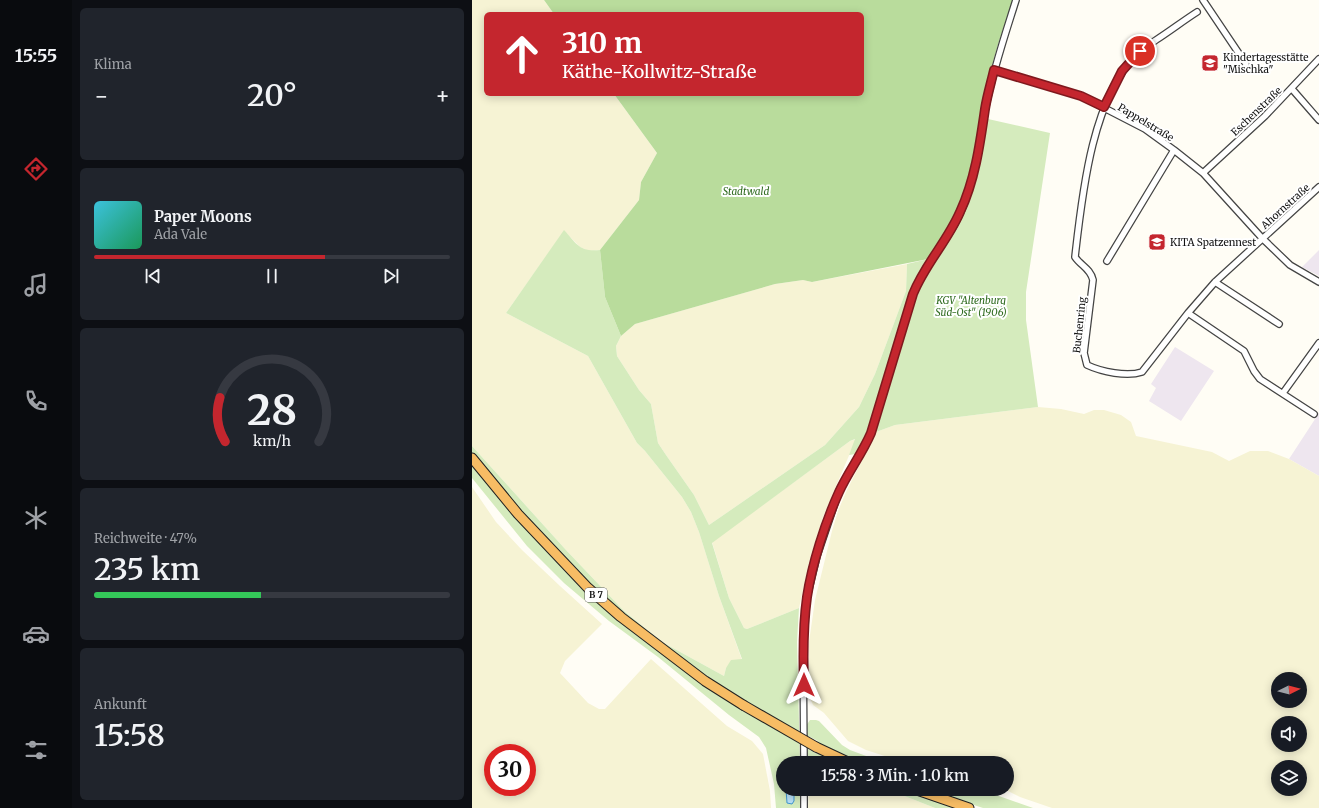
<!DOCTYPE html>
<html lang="de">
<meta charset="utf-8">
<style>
:root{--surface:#171b24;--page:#20242c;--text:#f1f3f6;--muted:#9ea1a6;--line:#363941;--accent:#c4262e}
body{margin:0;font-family:Merriweather,serif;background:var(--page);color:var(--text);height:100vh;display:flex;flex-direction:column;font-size:15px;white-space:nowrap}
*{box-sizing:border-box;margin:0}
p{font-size:13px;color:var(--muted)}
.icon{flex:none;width:22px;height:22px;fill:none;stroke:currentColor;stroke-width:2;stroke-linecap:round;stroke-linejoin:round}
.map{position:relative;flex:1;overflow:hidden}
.side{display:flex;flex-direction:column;gap:8px;padding:8px;background:#0d0f14;width:400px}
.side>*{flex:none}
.top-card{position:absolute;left:12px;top:12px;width:380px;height:84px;border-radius:6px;box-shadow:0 2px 10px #0003;background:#c4262e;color:#fff;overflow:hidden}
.needle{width:26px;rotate:84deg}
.controls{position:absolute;left:799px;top:672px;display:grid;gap:8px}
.controls a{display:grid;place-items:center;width:36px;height:36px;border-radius:50%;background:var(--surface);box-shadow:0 2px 10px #0003;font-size:20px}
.speed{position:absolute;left:12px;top:744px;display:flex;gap:8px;font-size:20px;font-weight:700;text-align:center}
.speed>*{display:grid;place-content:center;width:52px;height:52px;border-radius:50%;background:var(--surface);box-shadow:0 2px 10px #0003;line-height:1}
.speed .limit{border:6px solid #d22;background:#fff;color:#111}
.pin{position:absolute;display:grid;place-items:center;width:34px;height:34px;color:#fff;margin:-17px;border:2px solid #fff;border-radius:50%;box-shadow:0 1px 4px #0007}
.me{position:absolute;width:44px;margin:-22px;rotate:0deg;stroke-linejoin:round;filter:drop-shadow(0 0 3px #0008)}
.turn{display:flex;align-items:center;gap:14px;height:84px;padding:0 12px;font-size:18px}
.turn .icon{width:52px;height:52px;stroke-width:2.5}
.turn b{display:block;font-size:28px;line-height:34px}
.big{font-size:30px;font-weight:600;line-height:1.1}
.side .card{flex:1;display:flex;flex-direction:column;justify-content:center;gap:6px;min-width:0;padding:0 14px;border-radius:6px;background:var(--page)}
.side .dial{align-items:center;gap:0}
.dial svg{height:104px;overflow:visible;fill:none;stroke:var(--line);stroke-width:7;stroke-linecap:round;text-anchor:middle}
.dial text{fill:var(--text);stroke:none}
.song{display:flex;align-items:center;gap:12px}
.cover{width:48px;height:48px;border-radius:6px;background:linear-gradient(135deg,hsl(190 70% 55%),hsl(150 70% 35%))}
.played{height:4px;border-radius:2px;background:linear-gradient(90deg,var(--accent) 65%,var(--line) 65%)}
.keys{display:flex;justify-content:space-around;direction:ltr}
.heat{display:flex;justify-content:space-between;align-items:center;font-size:22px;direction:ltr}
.charge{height:6px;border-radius:3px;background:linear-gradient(90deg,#34c759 47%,var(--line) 0)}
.trip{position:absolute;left:304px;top:756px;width:238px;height:40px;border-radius:20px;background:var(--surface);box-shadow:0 2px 10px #0003;font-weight:600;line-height:40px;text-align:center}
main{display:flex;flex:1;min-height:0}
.tabs{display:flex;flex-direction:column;width:72px;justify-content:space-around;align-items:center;background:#090b0e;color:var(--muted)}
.tabs .icon{width:28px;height:28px}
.tabs .on{color:var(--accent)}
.tabs b{font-size:18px;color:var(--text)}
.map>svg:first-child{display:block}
</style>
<main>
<nav class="tabs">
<b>15:55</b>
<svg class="icon on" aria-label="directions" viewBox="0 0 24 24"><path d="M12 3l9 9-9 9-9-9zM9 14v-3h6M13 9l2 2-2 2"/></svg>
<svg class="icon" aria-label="music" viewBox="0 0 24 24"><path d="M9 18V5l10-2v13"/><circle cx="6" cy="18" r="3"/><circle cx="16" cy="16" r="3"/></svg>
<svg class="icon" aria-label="phone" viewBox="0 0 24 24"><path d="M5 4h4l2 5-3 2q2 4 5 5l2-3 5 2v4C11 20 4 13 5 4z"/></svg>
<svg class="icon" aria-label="climate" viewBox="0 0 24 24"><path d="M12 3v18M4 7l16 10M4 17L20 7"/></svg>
<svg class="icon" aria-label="car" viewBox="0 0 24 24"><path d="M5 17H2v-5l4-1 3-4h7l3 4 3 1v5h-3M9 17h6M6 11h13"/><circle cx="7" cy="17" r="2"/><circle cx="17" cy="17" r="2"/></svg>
<svg class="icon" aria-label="filters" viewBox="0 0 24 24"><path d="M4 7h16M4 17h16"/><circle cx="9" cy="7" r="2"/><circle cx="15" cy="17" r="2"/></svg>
</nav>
<section class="side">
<div class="card"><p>Klima</p>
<div class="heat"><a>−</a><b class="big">20°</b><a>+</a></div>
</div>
<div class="card">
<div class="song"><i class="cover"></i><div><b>Paper Moons</b><p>Ada Vale</p></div></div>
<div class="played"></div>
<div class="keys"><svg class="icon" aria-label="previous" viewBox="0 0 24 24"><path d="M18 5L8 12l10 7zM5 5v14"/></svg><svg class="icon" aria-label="pause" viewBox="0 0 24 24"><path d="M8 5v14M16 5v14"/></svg><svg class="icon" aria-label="next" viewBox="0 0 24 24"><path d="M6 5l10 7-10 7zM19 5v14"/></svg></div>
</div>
<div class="card dial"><svg viewBox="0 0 100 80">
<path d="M14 69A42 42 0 1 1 86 69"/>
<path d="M14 69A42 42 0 0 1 10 35" stroke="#c4262e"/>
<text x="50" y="56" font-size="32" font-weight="700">28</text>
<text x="50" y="72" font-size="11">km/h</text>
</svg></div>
<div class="card"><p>Reichweite · 47%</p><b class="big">235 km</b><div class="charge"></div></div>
<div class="card"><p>Ankunft</p><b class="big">15:58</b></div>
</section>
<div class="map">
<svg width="847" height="808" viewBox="0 0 847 808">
<rect width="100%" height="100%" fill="#fffdf5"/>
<path fill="#eee6ef" d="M847,250v26l-17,-9z
M703,347l39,24 -33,50 -32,-20 7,-13 -5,-4z
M847,413v63l-30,-17z"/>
<path fill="#f6f3d4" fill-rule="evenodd" d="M0,0h72l10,14h-68v80h128l43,59 -16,29 -2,18 -39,50 -12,1 -8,-4 -16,-16 -58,82 82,43 49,87 8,8 37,46 9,15 8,20 20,64 23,64 -16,8 -2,8 -62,-34 -38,-31 -58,-61 -94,-104z
M435,264l-1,27 -31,83 -16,33 -34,38 -116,80 -15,-30 -28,-40 -8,-12 -7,-39 -12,-14 -22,-34 -1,-10 5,-10 14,-12 140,-40 28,-4 9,2z
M566,407l23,2 23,5 10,-4h10l17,5 10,7 5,14 76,16 17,9 21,-10h18l21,8 30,17v332h-267l-32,-11 -16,-8h3v-26h-100l-10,-3 -31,-10 -18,-9 -24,-28 -11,-8 -3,-7 -1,-15v-41l6,-42 17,-69 6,-20 8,-19 30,-60 19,-7zM806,679h22v22h-22zM806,723h22v22h-22zM806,767h22v22h-22z
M384,439l-33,78 -13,41 -11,50 -52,21 -3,-1 -15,-30 -17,-56 138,-101z
M0,487l24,35 26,28 38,36 42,38 -37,37 -5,12 28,30 11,6h6l46,-50 76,67 25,15 11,13 7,37 1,17h-299zM21,753h34v34h-34z
M337,789h75l18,6 33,13h-127z"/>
<path fill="#d5ebbd" d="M516,119l62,14 -24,159v28l12,87 -143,18 -19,7 41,-139 62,-130z
M92,230c13,14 15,22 36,20l5,47 16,39 -5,10 1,10 22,34 12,14 7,39 8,12 28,40 15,30 116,-80 34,-38 16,-33 31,-83 1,-27 21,-5c-12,22 -20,43 -27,67 -5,4 -5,6 -4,12l-30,93 -11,23 -7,1 6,-16 -5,2 -138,102 17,55 15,30 3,1 52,-21 -2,34 3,121h-17v26h17l1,19h-25l-2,-24 -8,-36 -7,-11 -30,-22 -71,-58 -49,-36 -45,-38 -37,-37 -55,-68v-32l94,104 58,61 38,31 62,34 2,-8 5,-8 11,-1 -23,-63 -20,-64 -8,-20 -9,-15 -37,-46 -8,-8 -49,-87 -82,-43z
M338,720h6l3,1 23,24 8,5 35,13h-25l-42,-20v-2l-12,-6v-9z
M334,748l12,6 1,-1 22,10h-35z
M412,789h18l54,19h-21l-33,-13z
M453,789h54l54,19h-50z"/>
<path fill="#b9dc9c" d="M72,0h470c-16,38 -26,77 -33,117l7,2c-8,39 -16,78 -35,114 -6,11 -16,22 -24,32l-1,-6 -116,23 -9,-2 -28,4 -140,40 -14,12 -16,-39 -5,-47 39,-50 2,-18 16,-29 -43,-59h248v-80h-308z"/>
<path fill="#b9e0f7" stroke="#3f96cf" d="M314,789h8v12l-2,3 -5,-1z"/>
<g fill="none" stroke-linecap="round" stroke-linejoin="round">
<g stroke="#444" stroke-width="8">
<path id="minor" d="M731,0l43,64
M725,12c-14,9 -27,19 -41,28 -5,4 -12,7 -17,12 -47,44 -57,143 -64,205 6,9 15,11 18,23l-9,73 3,12c15,7 40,12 55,7l46,-59 27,-31 104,-95
M522,70l87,26 64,33 29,21 29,23 59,65 28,27 29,17
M820,89l27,31
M731,173l62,-57 54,-57
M635,261l67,-111
M743,282l64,42
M716,313l56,38 10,20 6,8 54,35
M811,393l36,-50
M332,763l-1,-122 4,-44 10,-41 22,-65 26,-45 6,-13 42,-139c13,-33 39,-57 51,-90 8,-22 14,-45 17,-68 2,-10 2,-21 5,-30 7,-36 19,-71 30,-106
M332,808v-19"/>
</g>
<g stroke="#222" stroke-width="11">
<path id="trunk" d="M0,458l46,56 70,74 33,29 84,64 38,24
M344,747l34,16
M442,789l55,19"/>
</g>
<use href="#minor" stroke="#fff" stroke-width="5.5"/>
<use href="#trunk" stroke="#f7bc64" stroke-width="9"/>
<g stroke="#222" stroke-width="11" stroke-linecap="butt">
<path id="trunk-bridge" d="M271,705l73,42"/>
</g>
<use href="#trunk-bridge" stroke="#f7bc64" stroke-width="9"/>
</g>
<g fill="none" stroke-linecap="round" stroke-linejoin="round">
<g stroke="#7f191e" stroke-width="10">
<path id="route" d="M332,685c-1,-29 -1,-59 3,-88 5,-33 18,-74 32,-105 9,-20 23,-38 32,-59l42,-139c12,-30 34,-52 47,-82 15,-32 20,-68 25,-103 2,-13 6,-26 9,-39l87,26 23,11 18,-36 18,-20"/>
</g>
<use href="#route" stroke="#c4262e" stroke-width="7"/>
</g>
<defs>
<g id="school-square" transform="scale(0.9)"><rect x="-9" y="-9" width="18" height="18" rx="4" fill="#c4262e" stroke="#fff"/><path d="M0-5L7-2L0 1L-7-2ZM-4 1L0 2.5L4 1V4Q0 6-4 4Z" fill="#fff"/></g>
</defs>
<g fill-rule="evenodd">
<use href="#school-square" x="738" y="63"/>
<use href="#school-square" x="685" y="242"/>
</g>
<g text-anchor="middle" stroke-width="4" stroke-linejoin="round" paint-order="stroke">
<rect fill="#fff" stroke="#585858" stroke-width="1" x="113" y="588" width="22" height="14" rx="3"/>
<g font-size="9" font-weight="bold" fill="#111">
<text x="124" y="598">B 7</text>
</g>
<g font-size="10" fill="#111" stroke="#fff" text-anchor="start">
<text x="751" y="61">Kindertagesstätte<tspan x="751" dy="12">"Mischka"</tspan></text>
<text x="698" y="246">KITA Spatzennest</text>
</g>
<g font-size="10" fill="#111" stroke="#fff">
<text transform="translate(784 111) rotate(-44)" y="4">Eschenstraße</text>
<text transform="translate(674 122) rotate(31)" y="4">Pappelstraße</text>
<text transform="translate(813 206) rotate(-42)" y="4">Ahornstraße</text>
<text transform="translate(607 325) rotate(-84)" y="4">Buchenring</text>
</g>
<g font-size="10" font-style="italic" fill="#2f6b1f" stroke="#fff">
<text x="274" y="195">Stadtwald</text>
<text x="499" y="304">KGV "Altenburg<tspan x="499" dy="12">Süd-Ost" (1906)</tspan></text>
</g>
</g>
</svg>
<div class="controls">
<a><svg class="needle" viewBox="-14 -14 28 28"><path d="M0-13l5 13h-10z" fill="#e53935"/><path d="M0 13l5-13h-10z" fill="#9ea1a6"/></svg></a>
<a><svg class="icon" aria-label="sound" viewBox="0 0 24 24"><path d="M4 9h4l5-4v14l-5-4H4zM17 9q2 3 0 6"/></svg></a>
<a><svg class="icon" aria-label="layers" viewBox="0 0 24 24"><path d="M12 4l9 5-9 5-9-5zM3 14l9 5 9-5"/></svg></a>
</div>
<div class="speed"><div class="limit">30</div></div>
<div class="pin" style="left:668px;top:51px;background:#d93025"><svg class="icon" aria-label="arrive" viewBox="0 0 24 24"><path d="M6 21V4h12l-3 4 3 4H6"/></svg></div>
<svg class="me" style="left:332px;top:685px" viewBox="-20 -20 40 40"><path d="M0-17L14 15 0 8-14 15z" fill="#c4262e" stroke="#fff" stroke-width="4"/></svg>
<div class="trip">15:58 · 3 Min. · 1.0 km</div>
<div class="top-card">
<div class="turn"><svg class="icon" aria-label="ahead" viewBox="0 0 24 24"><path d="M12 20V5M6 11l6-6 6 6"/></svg><div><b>310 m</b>Käthe-Kollwitz-Straße</div></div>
</div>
</div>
</main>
